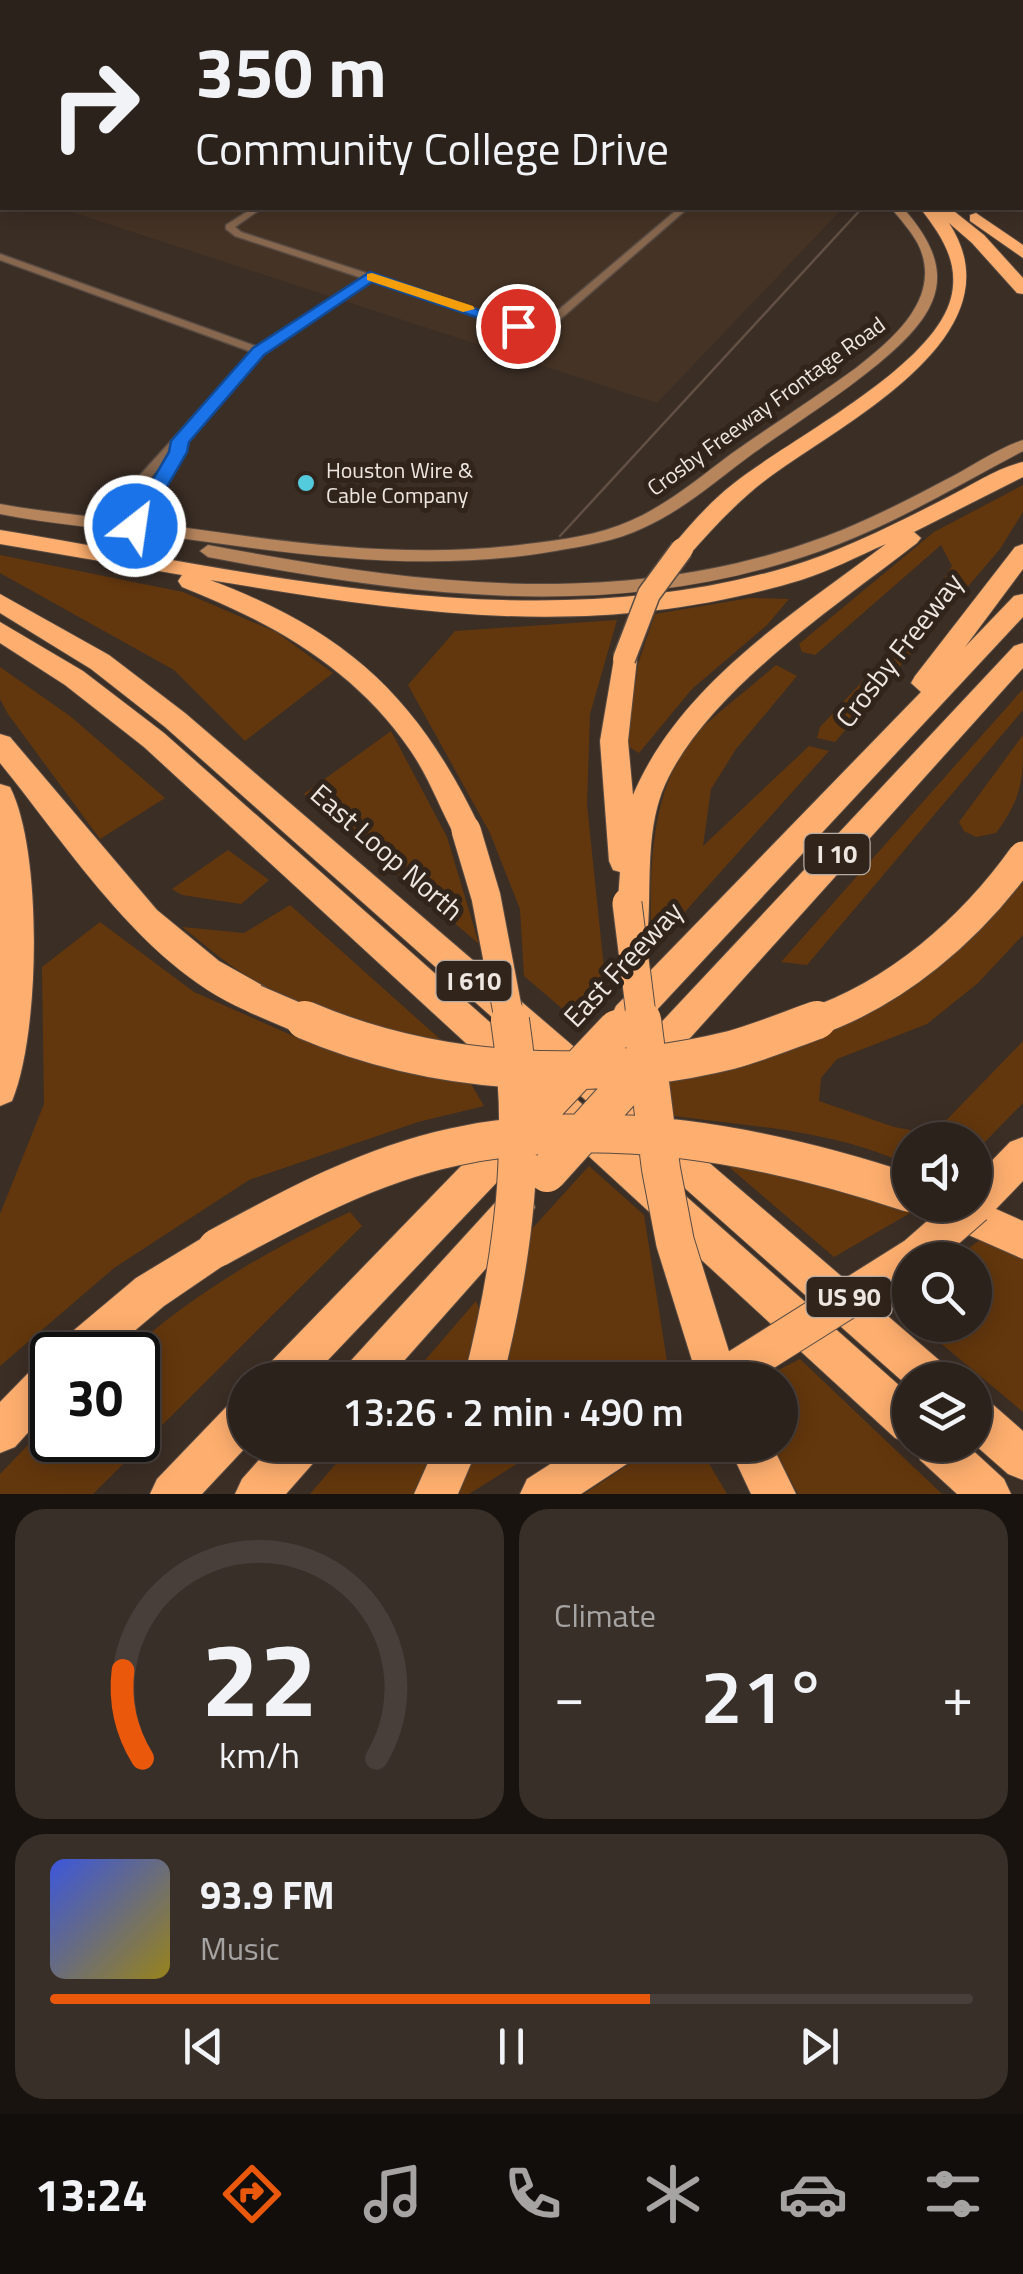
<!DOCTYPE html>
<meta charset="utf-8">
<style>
:root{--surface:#2c221c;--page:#382f29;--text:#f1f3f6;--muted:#a6a4a3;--line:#483f3b;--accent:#ea580c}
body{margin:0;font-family:"Titillium Web",sans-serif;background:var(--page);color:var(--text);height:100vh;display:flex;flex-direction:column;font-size:38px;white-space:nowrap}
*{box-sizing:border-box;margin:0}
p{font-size:32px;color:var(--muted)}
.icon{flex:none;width:55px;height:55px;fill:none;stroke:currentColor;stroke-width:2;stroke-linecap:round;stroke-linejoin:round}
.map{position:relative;height:1494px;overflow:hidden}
.details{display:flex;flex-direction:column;gap:15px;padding:15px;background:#18130f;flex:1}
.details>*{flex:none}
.banner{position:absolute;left:0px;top:0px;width:1025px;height:210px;box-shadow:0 5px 25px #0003,0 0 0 2px var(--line);background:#2c221c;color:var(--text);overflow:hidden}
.controls{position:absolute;left:892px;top:1122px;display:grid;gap:20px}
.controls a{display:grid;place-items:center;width:100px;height:100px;border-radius:50%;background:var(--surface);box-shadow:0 5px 25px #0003,0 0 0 2px var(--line);font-size:50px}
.speed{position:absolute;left:30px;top:1332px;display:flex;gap:20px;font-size:50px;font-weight:700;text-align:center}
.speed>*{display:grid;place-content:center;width:130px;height:130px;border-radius:50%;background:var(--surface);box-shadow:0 5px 25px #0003,0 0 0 2px var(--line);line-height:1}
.speed .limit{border:5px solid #111;border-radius:15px;background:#fff;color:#111}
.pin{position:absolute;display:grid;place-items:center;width:85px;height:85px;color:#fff;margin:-42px;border:5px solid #fff;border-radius:50%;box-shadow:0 2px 10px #0007}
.me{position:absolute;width:110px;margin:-55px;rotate:30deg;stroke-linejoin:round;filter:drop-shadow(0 0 8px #0008)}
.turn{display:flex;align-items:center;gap:35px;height:210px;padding:0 30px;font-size:45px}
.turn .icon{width:130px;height:130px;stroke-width:2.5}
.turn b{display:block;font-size:70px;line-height:85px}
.big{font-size:75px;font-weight:600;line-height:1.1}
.details .widget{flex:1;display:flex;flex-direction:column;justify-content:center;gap:15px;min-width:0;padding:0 35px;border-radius:30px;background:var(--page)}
.details .dial{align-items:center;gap:0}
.dial svg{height:260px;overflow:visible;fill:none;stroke:var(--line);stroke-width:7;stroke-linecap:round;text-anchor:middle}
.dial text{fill:var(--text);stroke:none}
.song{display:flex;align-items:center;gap:30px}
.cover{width:120px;height:120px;border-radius:15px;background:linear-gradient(135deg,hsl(230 70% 55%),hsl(50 70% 35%))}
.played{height:10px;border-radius:5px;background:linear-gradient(90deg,var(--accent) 65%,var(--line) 65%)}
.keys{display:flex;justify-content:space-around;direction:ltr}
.heat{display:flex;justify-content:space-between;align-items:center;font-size:55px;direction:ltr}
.details .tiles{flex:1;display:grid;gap:15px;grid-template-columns:1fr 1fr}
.widget:last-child{grid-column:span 2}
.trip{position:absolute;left:228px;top:1362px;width:570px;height:100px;border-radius:50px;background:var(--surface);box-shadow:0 5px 25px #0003,0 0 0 2px var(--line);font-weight:600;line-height:100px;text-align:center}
.tab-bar{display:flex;height:160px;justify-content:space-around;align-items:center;background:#120e0b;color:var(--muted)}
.tab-bar .icon{width:70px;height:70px}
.tab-bar .current{color:var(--accent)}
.tab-bar b{font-size:45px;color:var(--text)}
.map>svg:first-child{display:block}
</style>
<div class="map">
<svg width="1023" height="1494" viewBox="0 0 1023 1494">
<rect width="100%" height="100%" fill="#3b2e25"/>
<path fill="#453325" d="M59,208h784l-186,195z"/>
<path fill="#63370d" d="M1023,485v27l-23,37 -165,193 -18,-4 3,-11 93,-100 39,-61 -11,-21 -126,110 -13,-3 -3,-8 135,-112z
M0,555l183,37 93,40 57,41 -88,68 -71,-71 -174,-97z
M750,598l39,1 -22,26 -75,64 -53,64 -13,-8 12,-81 17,-50z
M617,620l-27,94 -3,90 19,184 -27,35 -55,-47 -4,-67 -30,-76 -82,-148 47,-54z
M776,665l21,11 -61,73 -25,40 -8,57 106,-100 20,5 -155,173 -23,1c-1,-69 1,-147 53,-199 23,-21 48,-40 72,-61z
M0,667l70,49 95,82 -65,41 -92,-125 -8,-15z
M1023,689v21l-216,255 -26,-3z
M391,731l56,106 32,107 -175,-150z
M1023,735c0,45 0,61 -27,98l-20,4 -12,-6 -5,-9z
M228,850l41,30 -28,24 -59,-9 -10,-6z
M1023,876v59l-45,48 -51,41 -90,35 -16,19 -2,23 75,26 39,7 90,-93v62l-48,49v-12h-65v26c-73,-36 -164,-40 -244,-51l3,-44 126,-29z
M290,905l151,135c-69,-12 -137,-29 -197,-66 -22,-13 -42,-32 -62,-47l62,6z
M100,922l94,70 106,47 171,45 13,22 -66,16 -169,58 -135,88 -114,98v-152l44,-110 -2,-137z
M732,1161l187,47 -85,49 -105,-90z
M589,1166l55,49 24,153 -19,12h-150l21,-138z
M350,1212l12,14 -269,268h-93v-20l52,-54v20h86v-85h-13c66,-60 144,-106 225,-143z
M983,1238l40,20v154l-104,-87h56v-65h-23z
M476,1301l5,12 -17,67h-56z
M800,1359l142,135h-144l-26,-49h8v-65h-21z
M352,1445h85l-22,49h-105z
M475,1445h72l-78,49h-20z
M658,1445h40l29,49h-143z"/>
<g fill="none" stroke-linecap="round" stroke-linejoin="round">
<path stroke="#615043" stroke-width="2.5" d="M560,536l302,-328"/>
<g stroke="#584b43" stroke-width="3">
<path id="street" d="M1022,10h1v4h-1z
M1022,58h1v4h-1z
M253,208h9l-27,19 6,5 278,91h17l13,-5 130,-110h9l-131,114 -20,7 -23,-1 -143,-47 -108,72 -78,87 -1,12 -45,77 -4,1 -6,-4 40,-69 -60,67h-8v-6l151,-166 -252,-92v-6l258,93 104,-69 -127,-42 -9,-7v-4z"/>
</g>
<g stroke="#584b43" stroke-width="2">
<path id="secondary" d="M1022,77h1v6h-1z
M891,208h12c58,65 37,105 -25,156 -39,32 -82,59 -123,88 -36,26 -71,58 -112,76 -27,13 -59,18 -88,23 -132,23 -260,3 -391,-15 -55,-8 -110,-11 -164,-22v-10c55,10 110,14 165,21 122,17 240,35 362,19 34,-4 72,-9 103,-23 37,-16 69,-43 101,-67 41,-29 84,-56 125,-86 37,-29 88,-71 62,-124 -7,-13 -17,-24 -27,-36z
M1023,440v11c-61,32 -120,68 -184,93 -208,81 -418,54 -631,13l-8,-6 8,-6c205,39 415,67 616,-8 46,-17 89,-40 131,-62 22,-12 44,-27 68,-35z"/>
</g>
<g stroke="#584b43" stroke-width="2">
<path id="highway" d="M645,0h14l2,2h-14z
M920,208h30l34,27 39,43v16l-6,-1 -45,-50 -23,-20c74,113 -109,201 -182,256 -29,22 -53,48 -77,75h-16l-4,-5 4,-5c18,-21 37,-43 59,-60 56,-45 200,-116 218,-186 9,-36 -10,-63 -31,-90z
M976,213l47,32v13l-53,-37v-6z
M1023,462v15l-109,55 7,6 -4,5c-80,62 -218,154 -255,249 -16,43 -11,92 -14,137l-5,10 -11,4 -11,-4 -5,-10 4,-57 -7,-2 -4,-9 -9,-120 15,-88h18l4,6 -9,82 5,54c47,-111 160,-181 253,-251 -28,12 -56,27 -85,36 -205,62 -385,34 -591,0 138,52 208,117 271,250l-5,8 -10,4 -10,-4c-16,-29 -27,-61 -46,-88 -56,-82 -139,-128 -228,-163l-4,-6 4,-6 -182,-31v-14c259,42 529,113 788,37 54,-16 109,-44 160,-70 24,-12 49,-29 75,-35z
M1023,544v25l-58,78 49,-51 9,-2v23l-383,411 -12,4 -12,-4 -5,-11 5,-11 305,-314 -10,-9 4,-7 100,-129z
M0,594l109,61 76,58 761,653 6,14h-42v8l-745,-661 -74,-58 -91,-56z
M0,622l83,49 81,62 746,662v49l-15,-6 -751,-691 -79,-62 -65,-42z
M1023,643v25l-359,399 -12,5 -12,-5 -5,-11 5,-11 374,-399z
M0,734l10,3 147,173 62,51 48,27 4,11 -4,11 -12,4c-107,-40 -185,-165 -255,-251z
M0,784l10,3c33,64 30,248 2,314l-12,5z
M509,1125l13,5 5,13 -5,13 -213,224h-48l6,-14 229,-236z
M1023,1137v44l-27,28 27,12v38l-93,-41 -6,-13h51v-27l35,-36z
M516,1188l13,6 6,13 -6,13 -142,160h-47l6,-14 157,-172z
M217,1229l13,6 6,13 -6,13 -66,45 -58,49h-51l6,-14 75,-63z
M52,1357v49l-37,41 -15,6v-51l38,-39z
M975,1396l15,6 33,29v49l-15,-6 -33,-29z
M245,1397v48h3l-46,49h-52l7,-15 73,-76z
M272,1445h50l-6,15 -30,34h-51l7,-15z
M436,1445h43l-21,49h-44z
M580,1445h59l-6,15 -52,34h-61l7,-15z
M728,1445h44l24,49h-45z
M914,1445h53l37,34 7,15h-54l-37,-34z"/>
</g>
<use href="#street" fill="#87674e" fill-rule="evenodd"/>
<use href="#secondary" fill="#b7855c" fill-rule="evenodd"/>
<use href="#highway" fill="#feaf6f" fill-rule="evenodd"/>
<g stroke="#584b43" stroke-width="25" stroke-linecap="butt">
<path id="highway-bridge-far2" d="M624,659l25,-65 33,-45"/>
</g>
<g stroke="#584b43" stroke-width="31" stroke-linecap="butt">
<path id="highway-bridge-far1" d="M466,830l20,67 24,126
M627,903l15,120
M255,999l56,24
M810,1023c86,-29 161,-94 213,-167"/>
</g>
<g stroke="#584b43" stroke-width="40" stroke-linecap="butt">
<path id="highway-bridge" d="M305,1020c131,56 288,64 426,30 29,-8 58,-20 86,-30
M642,1020l19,149 14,73 43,138
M515,1137l102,-108
M547,1173l103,-114
M217,1248c75,-41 153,-83 237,-101 152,-33 311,-2 456,46
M483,1380c30,-118 46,-238 27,-360
M719,1380l197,-124 58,-51"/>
</g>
<use href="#highway-bridge-far2" stroke="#feaf6f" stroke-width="22"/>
<use href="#highway-bridge-far1" stroke="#feaf6f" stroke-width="29"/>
<use href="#highway-bridge" stroke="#feaf6f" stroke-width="38"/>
</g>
<path fill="#1a73e8" stroke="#114b97" stroke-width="2.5" d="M370,272l155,54 -13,3 -140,-47 -108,73 -75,87 -2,10 -45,78h-13l-3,-4 43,-74 2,-11 82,-93z"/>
<path fill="#f59e0b" d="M372,273l101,33 2,3 -12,3 -96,-32v-6z"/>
<circle fill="#54cadd" stroke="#31241b" stroke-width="4" cx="306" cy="483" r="10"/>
<g text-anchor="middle" stroke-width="10" stroke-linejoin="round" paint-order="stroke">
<g font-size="22" fill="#eee6e0" stroke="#31241b">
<text transform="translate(766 406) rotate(-36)" y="8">Crosby Freeway Frontage Road</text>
</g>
<g font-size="22" fill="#eee6e0" stroke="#31241b" text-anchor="start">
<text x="326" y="478">Houston Wire &amp;<tspan x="326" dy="25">Cable Company</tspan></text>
</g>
<g fill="#31241b" stroke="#b5aca5" stroke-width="2.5">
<rect x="804.5" y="834" width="65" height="40" rx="8"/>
<rect x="436.5" y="961" width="75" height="40" rx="8"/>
<rect x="806.5" y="1277" width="85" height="40" rx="8"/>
</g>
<g font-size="25" font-weight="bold" fill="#eee6e0">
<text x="837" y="863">I 10</text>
<text x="474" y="990">I 610</text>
<text x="849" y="1306">US 90</text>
</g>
<g font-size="28" fill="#eee6e0" stroke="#31241b">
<text transform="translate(899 650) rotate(-52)" y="10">Crosby Freeway</text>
<text transform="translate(387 852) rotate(41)" y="10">East Loop North</text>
<text transform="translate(623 964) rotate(-47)" y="10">East Freeway</text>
</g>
</g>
</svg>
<div class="controls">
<a><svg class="icon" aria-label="sound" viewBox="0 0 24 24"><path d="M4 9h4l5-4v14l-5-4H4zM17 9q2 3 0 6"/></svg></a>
<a><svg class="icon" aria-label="search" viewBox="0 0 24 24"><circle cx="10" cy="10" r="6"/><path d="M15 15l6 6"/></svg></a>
<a><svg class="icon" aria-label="layers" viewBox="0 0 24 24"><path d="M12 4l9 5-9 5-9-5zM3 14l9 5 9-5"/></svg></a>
</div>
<div class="speed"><div class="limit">30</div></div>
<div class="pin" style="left:518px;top:326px;background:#d93025"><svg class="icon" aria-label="arrive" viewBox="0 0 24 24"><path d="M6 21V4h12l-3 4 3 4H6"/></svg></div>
<svg class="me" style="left:135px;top:526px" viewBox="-20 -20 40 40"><circle r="17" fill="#1a73e8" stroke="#fff" stroke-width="3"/><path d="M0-11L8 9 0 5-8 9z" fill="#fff"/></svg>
<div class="trip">13:26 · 2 min · 490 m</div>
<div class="banner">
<div class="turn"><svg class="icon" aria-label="right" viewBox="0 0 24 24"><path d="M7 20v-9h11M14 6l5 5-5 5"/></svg><div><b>350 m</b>Community College Drive</div></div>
</div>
</div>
<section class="details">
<div class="tiles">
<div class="widget dial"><svg viewBox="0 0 100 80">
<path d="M14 69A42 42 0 1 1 86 69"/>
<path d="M14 69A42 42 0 0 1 8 42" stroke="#ea580c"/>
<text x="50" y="56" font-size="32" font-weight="700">22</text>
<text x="50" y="72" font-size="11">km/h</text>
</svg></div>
<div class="widget"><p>Climate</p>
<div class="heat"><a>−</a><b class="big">21°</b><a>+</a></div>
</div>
<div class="widget">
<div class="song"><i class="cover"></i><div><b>93.9 FM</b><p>Music</p></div></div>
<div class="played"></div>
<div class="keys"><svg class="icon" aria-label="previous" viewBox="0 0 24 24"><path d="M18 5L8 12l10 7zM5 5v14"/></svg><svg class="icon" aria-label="pause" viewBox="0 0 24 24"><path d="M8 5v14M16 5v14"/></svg><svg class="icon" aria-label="next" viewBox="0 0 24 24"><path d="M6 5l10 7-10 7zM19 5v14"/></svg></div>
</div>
</div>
</section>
<nav class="tab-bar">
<b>13:24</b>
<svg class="icon current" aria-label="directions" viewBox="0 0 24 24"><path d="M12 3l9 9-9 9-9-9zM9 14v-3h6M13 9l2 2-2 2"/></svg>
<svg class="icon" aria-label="music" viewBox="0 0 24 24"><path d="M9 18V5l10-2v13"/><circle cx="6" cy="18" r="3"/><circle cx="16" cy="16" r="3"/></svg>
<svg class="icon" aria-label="phone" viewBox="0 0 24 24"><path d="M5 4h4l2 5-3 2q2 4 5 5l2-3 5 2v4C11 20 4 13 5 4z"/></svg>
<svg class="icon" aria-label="climate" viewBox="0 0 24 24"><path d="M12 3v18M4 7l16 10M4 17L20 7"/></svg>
<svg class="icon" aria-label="car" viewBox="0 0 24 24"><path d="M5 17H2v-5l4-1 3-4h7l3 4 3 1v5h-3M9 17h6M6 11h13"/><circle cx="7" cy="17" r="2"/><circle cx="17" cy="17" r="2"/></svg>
<svg class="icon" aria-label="filters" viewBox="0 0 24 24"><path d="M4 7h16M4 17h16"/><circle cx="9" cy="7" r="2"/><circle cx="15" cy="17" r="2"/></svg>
</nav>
